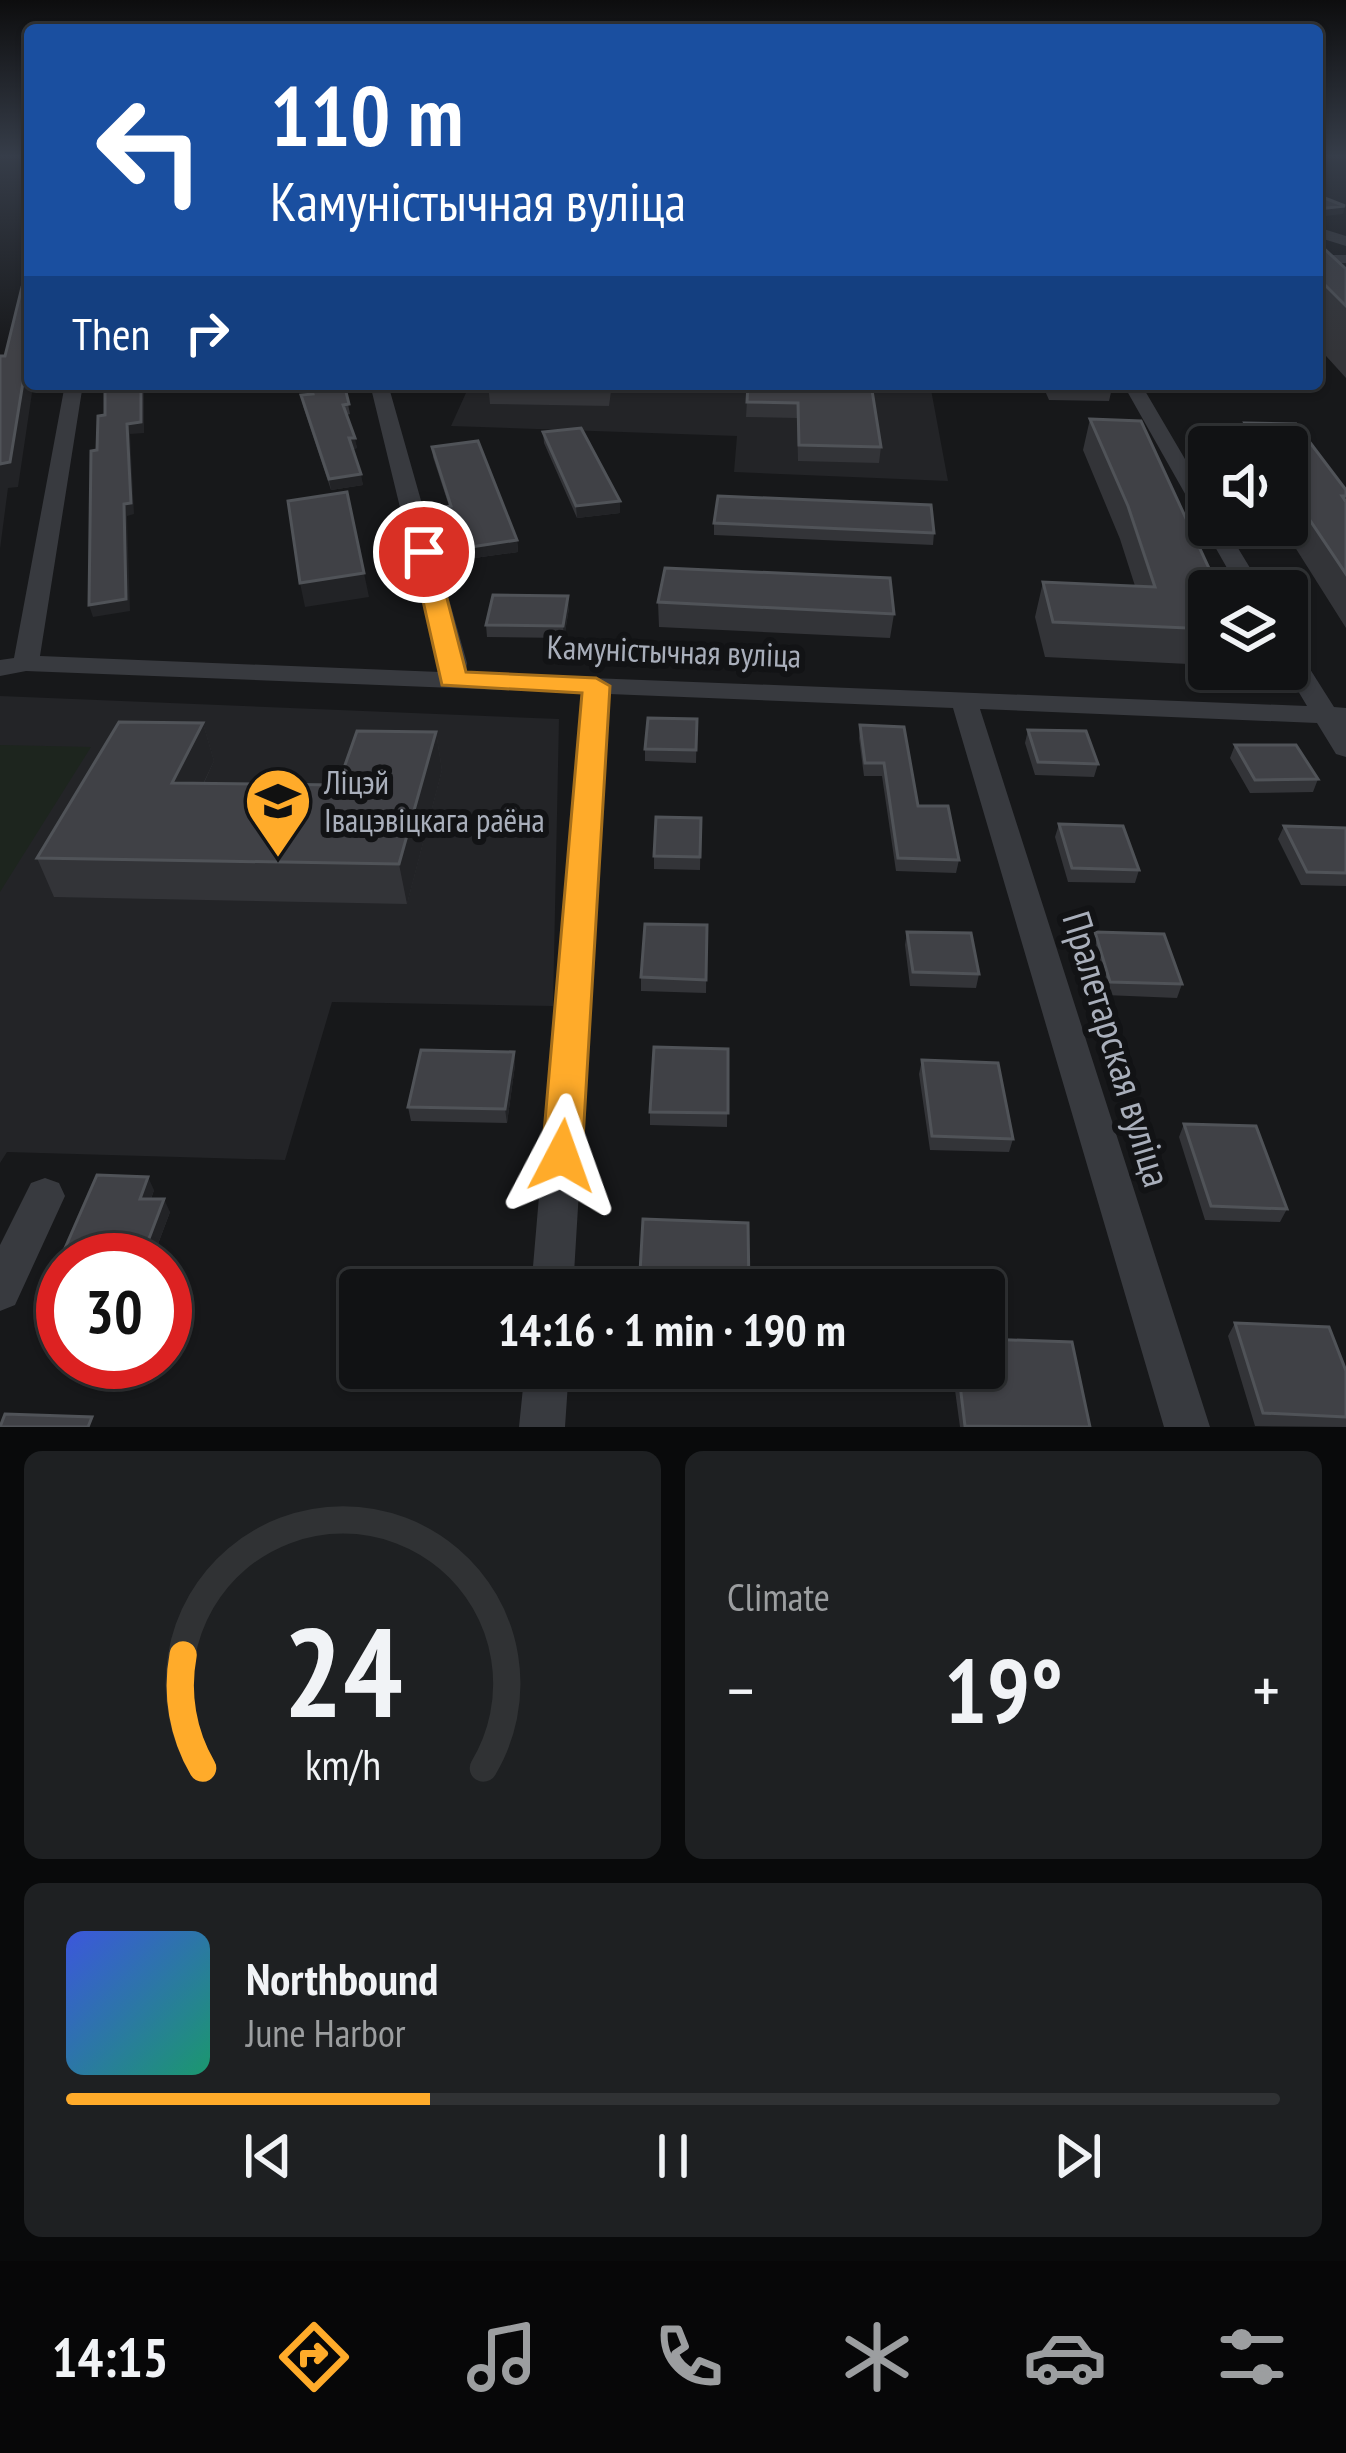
<!DOCTYPE html>
<meta charset="utf-8">
<style>
:root{--surface:#111214;--page:#1e2022;--text:#f1f3f6;--muted:#9c9ea0;--line:#303234;--accent:#ffab2a}
body{margin:0;font-family:"PT Sans Narrow",sans-serif;background:var(--page);color:var(--text);height:100vh;display:flex;flex-direction:column;font-size:45px;white-space:nowrap}
*{box-sizing:border-box;margin:0}
p{font-size:39px;color:var(--muted)}
.icon{flex:none;width:66px;height:66px;fill:none;stroke:currentColor;stroke-width:2;stroke-linecap:round;stroke-linejoin:round}
.map{position:relative;height:1427px;overflow:hidden}
.panel{display:flex;flex-direction:column;gap:24px;padding:24px;background:#090a0b;flex:1}
.panel>*{flex:none}
.banner{position:absolute;left:24px;top:24px;width:1299px;height:366px;border-radius:12px;box-shadow:0 3px 9px #0004,0 0 0 3px var(--line);background:#1a4fa0;color:#fff;overflow:hidden}
.tools{position:absolute;left:1188px;top:426px;display:grid;gap:24px}
.tools a{display:grid;place-items:center;width:120px;height:120px;border-radius:12px;background:var(--surface);box-shadow:0 3px 9px #0004,0 0 0 3px var(--line);font-size:60px}
.speed{position:absolute;left:36px;top:1233px;display:flex;gap:24px;font-size:60px;font-weight:700;text-align:center}
.speed>*{display:grid;place-content:center;width:156px;height:156px;border-radius:50%;background:var(--surface);box-shadow:0 3px 9px #0004,0 0 0 3px var(--line);line-height:1}
.speed .limit{border:18px solid #d22;background:#fff;color:#111}
.pin{position:absolute;display:grid;place-items:center;width:102px;height:102px;color:#fff;margin:-51px;border:6px solid #fff;border-radius:50%;box-shadow:0 3px 12px #0007}
.me{position:absolute;width:132px;margin:-66px;rotate:4deg;stroke-linejoin:round;filter:drop-shadow(0 0 9px #0008)}
.turn{display:flex;align-items:center;gap:42px;height:252px;padding:0 48px;font-size:54px}
.turn .icon{width:156px;height:156px;stroke-width:2.5}
.turn b{display:block;font-size:84px;line-height:102px}
.then{display:flex;align-items:center;height:114px;padding:0 48px;background:#0003;gap:24px;font-size:45px}
.big{font-size:90px;font-weight:700;line-height:1.1}
.panel .tile{flex:1;display:flex;flex-direction:column;justify-content:center;gap:18px;min-width:0;padding:0 42px;border-radius:18px;background:var(--page)}
.panel .dial{align-items:center;gap:0}
.dial svg{height:312px;overflow:visible;fill:none;stroke:var(--line);stroke-width:7;stroke-linecap:round;text-anchor:middle}
.dial text{fill:var(--text);stroke:none}
.song{display:flex;align-items:center;gap:36px}
.cover{width:144px;height:144px;border-radius:18px;background:linear-gradient(135deg,hsl(230 70% 55%),hsl(160 70% 35%))}
.played{height:12px;border-radius:6px;background:linear-gradient(90deg,var(--accent) 30%,var(--line) 30%)}
.keys{display:flex;justify-content:space-around;direction:ltr}
.heat{display:flex;justify-content:space-between;align-items:center;font-size:66px;direction:ltr}
.panel .tiles{flex:1;display:grid;gap:24px;grid-template-columns:1fr 1fr}
.tile:last-child{grid-column:span 2}
.trip{position:absolute;left:339px;top:1269px;width:666px;height:120px;border-radius:12px;background:var(--surface);box-shadow:0 3px 9px #0004,0 0 0 3px var(--line);font-weight:700;line-height:120px;text-align:center}
.tabs{display:flex;height:192px;justify-content:space-around;align-items:center;background:#070708;color:var(--muted)}
.tabs .icon{width:84px;height:84px}
.tabs .selected{color:var(--accent)}
.tabs b{font-size:54px;color:var(--text)}
.map>svg:first-child{display:block}
</style>
<div class="map">
<svg width="1346" height="1427" viewBox="0 0 1346 1427">
<rect width="100%" height="100%" fill="#17181a"/>
<path fill="#232427" d="M470,384h460l18,97 -214,-9 3,-36 -286,-10z
M0,696l559,23 -6,287 -221,-4 -47,158 -278,-8 -7,11z"/>
<path fill="#1d251e" d="M0,745l91,2 -91,145z"/>
<g fill="none" stroke-linecap="round" stroke-linejoin="round">
<path fill="#383a3f" fill-rule="evenodd" d="M1317,255h29v8h-29z
M65,384h18l-43,272 400,16 -70,-288h18l79,279 -1,10 841,33 -22,-37 2,-25 9,3 38,60 12,1v49l-10,-3 -19,-31 -337,-14 230,718h-46l-211,-719 -344,-14 -36,596h-42l51,-597 -556,-22 -26,5v-16l14,-2z
M1123,384h18l68,116v25h15l40,66h-24z
M45,1178l14,5 6,13 -50,109 -15,6v-66l31,-62z
M525,1368h44l-4,59h-46z"/>
<path fill="#383a3f" fill-rule="evenodd" d="M1317,227l29,9v10l-29,-9z"/>
</g>
<path fill="#333438" d="M1317,242l29,27v109l-29,-32z
M309,384h35l6,30 -3,1 10,33 -4,1 10,36 -32,5 -28,-84 -2,-11 11,-1z
M488,384h124l-3,22 -119,-2z
M748,384h123l10,63 -2,16 -81,-2 -1,-43 -51,-1z
M1042,384h71l-4,17 -60,-1z
M1090,419l129,171 -10,1v74l-164,-8 -10,-40 8,-35 92,4 -15,-47 -37,-89z
M1245,423l51,1 50,66v138l-65,-103h6v-78h-49z
M543,432l77,69v12l-43,5 -33,-75z
M432,447l85,93 1,12 -58,8 -13,-42 -1,-11 3,-1 -16,-49z
M714,523l220,10 -1,12 -219,-10z
M658,602l236,12 -4,24 -231,-11z
M569,608l-5,30 -77,-1 -1,-12z
M697,719l-1,44 -51,-2v-12z
M203,723l11,38 -10,22 134,2 98,-53 6,38 -35,134 -353,-7 -17,-39z
M860,725l99,135 -3,13 -60,-2 -14,-95h-18l-5,-38z
M1028,730l70,34 -4,13 -59,-2 -10,-32z
M1235,745l83,34 -5,13 -63,1 -20,-35z
M701,818l-1,52 -46,-1v-13z
M1059,824l80,46 -4,13 -67,-1 -13,-45z
M1284,826l62,2v58l-45,-1 -23,-46z
M707,925l-1,68 -65,-2v-14z
M907,932l72,42 -3,14 -66,-2 -5,-41z
M1095,932l87,52 -5,14 -72,-3 -14,-49z
M728,1049l-1,78 -77,-2v-13z
M514,1052l1,13 -8,58 -96,-2 -3,-14z
M922,1060l91,79 -4,13 -79,-2 -11,-76z
M1184,1124l103,85 -7,13 -75,-2 -26,-83z
M154,1190l-3,9 19,13 -18,48h-87l-3,-5z
M1235,1323l111,48v56l-91,-1 -27,-90z
M952,1368h32l106,59h-130z"/>
<path fill="#222326" d="M1345,206l-2,8 -26,3v-8z
M30,363v21h7v2h-4l-15,101 -10,1 -8,61v-85l26,-100z
M141,384h3v49l-14,1 4,80 -7,2 3,95 -37,6 -4,-12 35,-101 3,-80z
M349,438h6l2,10 -6,1z
M361,474l2,11 -32,5 -2,-11z
M620,501v12l-43,5 -1,-12z
M517,540l1,12 -58,8 -2,-11z
M364,573l5,24 -64,10 -5,-24z
M568,596l1,12 -5,30 -1,-12z
M203,723l11,38 -29,60 -13,-38z
M436,732l6,38 -35,134 -8,-40z
M514,1052l1,13 -8,58 -2,-14z
M148,1177l6,13 -8,22 -6,-13z
M164,1199l6,13 -18,48h-8l-2,-3z"/>
<path fill="#404146" stroke="#505358" stroke-width="3" d="M1317,195l28,11 -28,3z
M1317,242l29,27v37l-29,-29z
M30,272v91l-4,1 -16,98 -10,2v-108h5l17,-69 6,-1z
M105,384h36v38l-14,2 4,79 -7,1 2,95 -37,6 2,-154 6,-1 1,-34 7,-1z
M310,384h34l5,20 -6,1 12,33h-6l12,36 -32,5 -28,-84 12,-1z
M748,384h123l10,63 -82,-2 -1,-42 -51,-1z
M1090,419l51,2 78,169 16,1h-26v38l-156,-7 -10,-40 112,5 -27,-81z
M1245,423l51,1 50,66v6h-4l4,6v72l-59,-88v-39h-26z
M581,428l39,73 -44,5 -33,-74z
M478,441l39,99 -59,9 -12,-42 5,-1 -19,-59z
M347,492l17,81 -64,10 -12,-82z
M718,496l213,9 3,28 -220,-10z
M665,568l225,10 4,36 -236,-12z
M493,595l75,1 -5,30 -77,-1z
M648,718l49,1 -1,31 -51,-1z
M119,722l84,1 -31,60 166,2 19,-54 79,1 -37,132 -362,-6z
M860,725l44,2 14,79h30l11,54 -61,-2 -14,-95h-19z
M1028,730l58,1 12,33 -60,-2z
M1235,745h61l22,34 -63,1z
M656,817l45,1 -1,39 -46,-1z
M1059,824l64,2 16,44 -67,-2z
M1284,826l62,2v45l-39,-1z
M645,924l62,1 -1,55 -65,-3z
M907,932l64,1 8,41 -66,-2z
M1095,932l69,2 18,50 -72,-2z
M654,1047l74,2v64l-78,-1z
M421,1050l93,2 -9,57 -97,-2z
M922,1060l76,3 15,76 -81,-3z
M1184,1124l72,2 31,83 -76,-3z
M97,1175l51,2 -8,22h24l-22,58 -80,-2z
M643,1219l105,4 1,67h-110z
M1235,1323l94,4 17,44v46l-83,-4z
M984,1339l88,3 18,85 -125,-1 -7,-58h26z
M5,1414l87,3 -4,10h-88z"/>
<linearGradient id="sky" x2="0" y2="1"><stop stop-color="#0d0d0e"/><stop offset="0.44" stop-color="#363d49"/><stop offset="1" stop-color="#363d49" stop-opacity="0"/></linearGradient>
<rect width="1346" height="354" fill="url(#sky)"/>
<path fill="#ffab2a" stroke="#a66f1b" stroke-width="3" d="M424,545l11,7 31,120 130,6 14,8 -28,470 -6,12 -14,6 -14,-6 -6,-12 40,-463 -140,-8 -30,-133z"/>
<defs>
<g id="school-pin" transform="scale(3.45)"><path d="M0 17L-7.5 6A9.5 9.5 0 1 1 7.5 6Z" fill="#ffab2a" stroke="#121315"/><path d="M0-5L7-2L0 1L-7-2ZM-4 1L0 2.5L4 1V4Q0 6-4 4Z" fill="#111"/></g>
</defs>
<g fill-rule="evenodd">
<use href="#school-pin" x="278" y="801"/>
</g>
<g text-anchor="middle" stroke-width="12" stroke-linejoin="round" paint-order="stroke">
<g font-size="33" fill="#a9afbb" stroke="#121315">
<text transform="translate(674 651) rotate(2)" y="12">Камуністычная вуліца</text>
</g>
<g font-size="33" fill="#a9afbb" stroke="#121315" text-anchor="start">
<text x="324" y="794">Ліцэй<tspan x="324" dy="38">Івацэвіцкага раёна</tspan></text>
</g>
<g font-size="39" fill="#a9afbb" stroke="#121315">
<text transform="translate(1117 1049) rotate(73)" y="14">Пралетарская вуліца</text>
</g>
</g>
</svg>
<div class="tools">
<a><svg class="icon" aria-label="sound" viewBox="0 0 24 24"><path d="M4 9h4l5-4v14l-5-4H4zM17 9q2 3 0 6"/></svg></a>
<a><svg class="icon" aria-label="layers" viewBox="0 0 24 24"><path d="M12 4l9 5-9 5-9-5zM3 14l9 5 9-5"/></svg></a>
</div>
<div class="speed"><div class="limit">30</div></div>
<div class="pin" style="left:424px;top:552px;background:#d93025"><svg class="icon" aria-label="arrive" viewBox="0 0 24 24"><path d="M6 21V4h12l-3 4 3 4H6"/></svg></div>
<svg class="me" style="left:562px;top:1156px" viewBox="-20 -20 40 40"><path d="M0-17L14 15 0 8-14 15z" fill="#ffab2a" stroke="#fff" stroke-width="4"/></svg>
<div class="trip">14:16 · 1 min · 190 m</div>
<div class="banner">
<div class="turn"><svg class="icon" aria-label="left" viewBox="0 0 24 24"><path d="M17 20v-9H6M10 6l-5 5 5 5"/></svg><div><b>110 m</b>Камуністычная вуліца</div></div>
<div class="then">Then<svg class="icon" aria-label="right" viewBox="0 0 24 24"><path d="M7 20v-9h11M14 6l5 5-5 5"/></svg></div>
</div>
</div>
<section class="panel">
<div class="tiles">
<div class="tile dial"><svg viewBox="0 0 100 80">
<path d="M14 69A42 42 0 1 1 86 69"/>
<path d="M14 69A42 42 0 0 1 9 40" stroke="#ffab2a"/>
<text x="50" y="56" font-size="32" font-weight="700">24</text>
<text x="50" y="72" font-size="11">km/h</text>
</svg></div>
<div class="tile"><p>Climate</p>
<div class="heat"><a>−</a><b class="big">19°</b><a>+</a></div>
</div>
<div class="tile">
<div class="song"><i class="cover"></i><div><b>Northbound</b><p>June Harbor</p></div></div>
<div class="played"></div>
<div class="keys"><svg class="icon" aria-label="previous" viewBox="0 0 24 24"><path d="M18 5L8 12l10 7zM5 5v14"/></svg><svg class="icon" aria-label="pause" viewBox="0 0 24 24"><path d="M8 5v14M16 5v14"/></svg><svg class="icon" aria-label="next" viewBox="0 0 24 24"><path d="M6 5l10 7-10 7zM19 5v14"/></svg></div>
</div>
</div>
</section>
<nav class="tabs">
<b>14:15</b>
<svg class="icon selected" aria-label="directions" viewBox="0 0 24 24"><path d="M12 3l9 9-9 9-9-9zM9 14v-3h6M13 9l2 2-2 2"/></svg>
<svg class="icon" aria-label="music" viewBox="0 0 24 24"><path d="M9 18V5l10-2v13"/><circle cx="6" cy="18" r="3"/><circle cx="16" cy="16" r="3"/></svg>
<svg class="icon" aria-label="phone" viewBox="0 0 24 24"><path d="M5 4h4l2 5-3 2q2 4 5 5l2-3 5 2v4C11 20 4 13 5 4z"/></svg>
<svg class="icon" aria-label="climate" viewBox="0 0 24 24"><path d="M12 3v18M4 7l16 10M4 17L20 7"/></svg>
<svg class="icon" aria-label="car" viewBox="0 0 24 24"><path d="M5 17H2v-5l4-1 3-4h7l3 4 3 1v5h-3M9 17h6M6 11h13"/><circle cx="7" cy="17" r="2"/><circle cx="17" cy="17" r="2"/></svg>
<svg class="icon" aria-label="filters" viewBox="0 0 24 24"><path d="M4 7h16M4 17h16"/><circle cx="9" cy="7" r="2"/><circle cx="15" cy="17" r="2"/></svg>
</nav>
